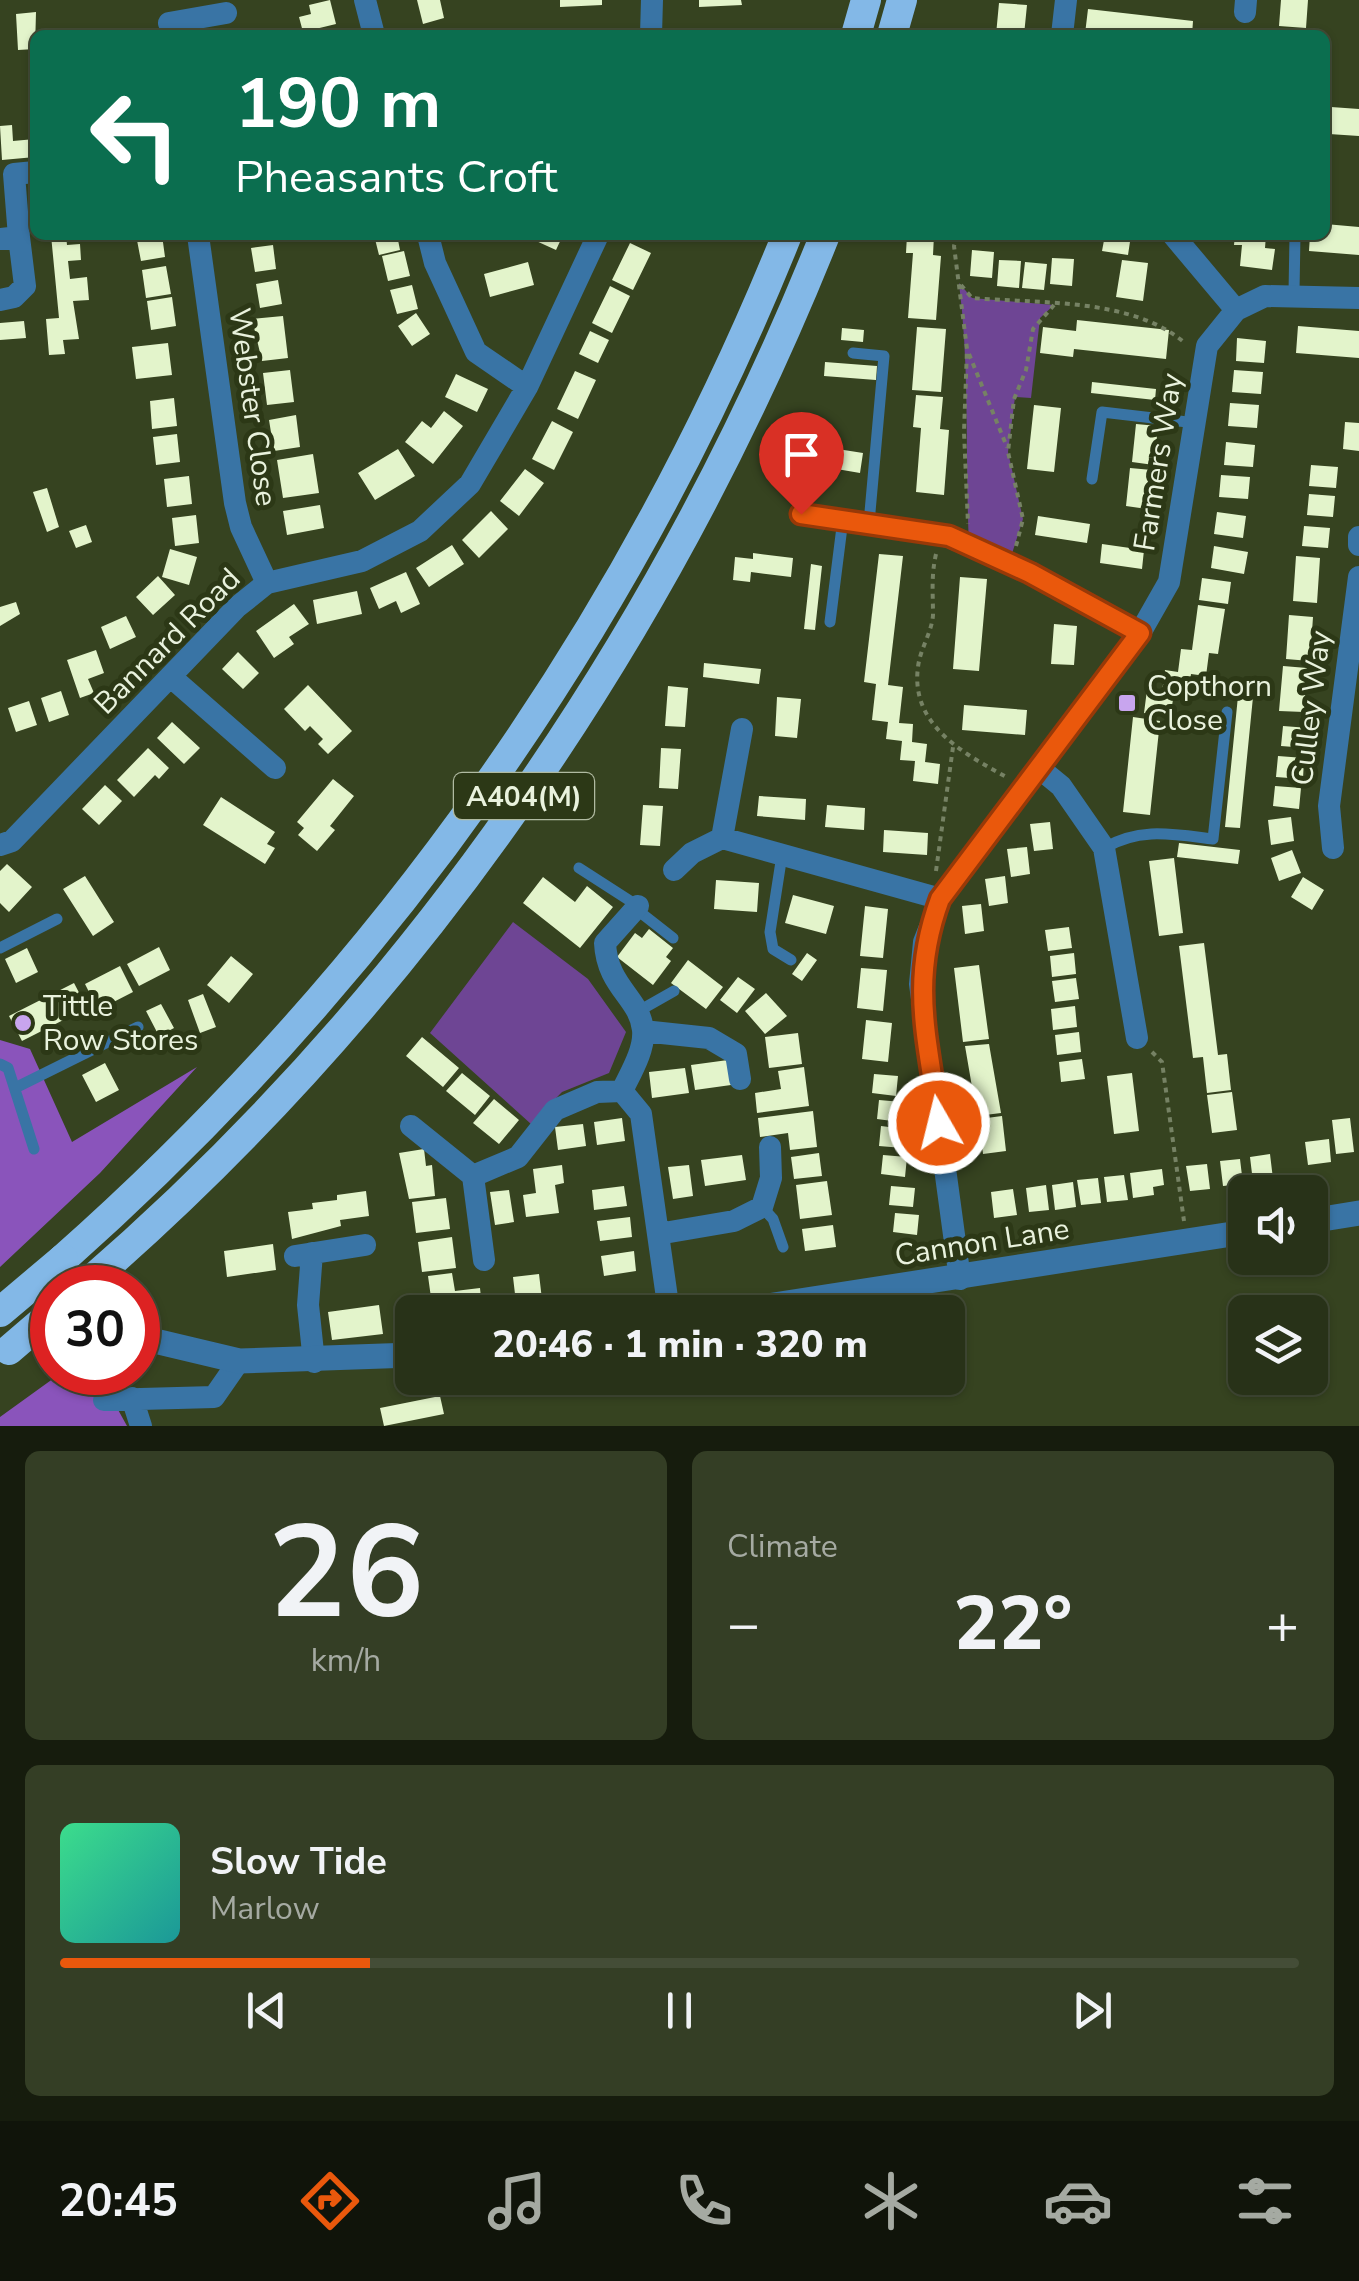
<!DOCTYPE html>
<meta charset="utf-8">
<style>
:root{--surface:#283218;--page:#343e25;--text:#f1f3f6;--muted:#a5aaa2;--line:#444d37;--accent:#ea580c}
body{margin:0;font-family:"Nunito Sans",sans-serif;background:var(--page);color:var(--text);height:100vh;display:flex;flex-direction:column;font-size:38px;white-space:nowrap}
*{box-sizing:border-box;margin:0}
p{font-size:32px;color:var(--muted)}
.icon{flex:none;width:55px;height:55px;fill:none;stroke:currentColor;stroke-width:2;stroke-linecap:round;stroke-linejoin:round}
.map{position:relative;height:1426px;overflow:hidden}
.sheet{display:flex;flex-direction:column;gap:25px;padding:25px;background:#161c0d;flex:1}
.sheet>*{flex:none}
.hud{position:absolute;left:30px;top:30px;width:1300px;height:210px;border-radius:15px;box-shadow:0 2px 8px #0004,0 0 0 2px var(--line);background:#0b6e4f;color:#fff;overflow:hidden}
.buttons{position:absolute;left:1228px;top:1175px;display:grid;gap:20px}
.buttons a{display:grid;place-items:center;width:100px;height:100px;border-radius:15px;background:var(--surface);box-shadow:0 2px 8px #0004,0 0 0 2px var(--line);font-size:50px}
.speed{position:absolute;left:30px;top:1265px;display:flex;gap:20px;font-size:50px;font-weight:700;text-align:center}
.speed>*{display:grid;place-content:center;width:130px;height:130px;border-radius:50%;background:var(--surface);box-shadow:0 2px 8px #0004,0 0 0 2px var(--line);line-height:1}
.speed .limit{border:15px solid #d22;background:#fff;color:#111}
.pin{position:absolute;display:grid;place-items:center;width:85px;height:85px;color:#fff;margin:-102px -42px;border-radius:50% 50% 50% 0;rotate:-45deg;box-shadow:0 0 10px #0007}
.pin .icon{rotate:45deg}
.me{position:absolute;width:110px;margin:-55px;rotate:352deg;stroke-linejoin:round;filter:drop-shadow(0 0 8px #0008)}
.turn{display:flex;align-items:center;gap:35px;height:210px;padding:0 40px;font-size:45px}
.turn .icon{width:130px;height:130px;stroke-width:2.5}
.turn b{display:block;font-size:70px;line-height:85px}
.big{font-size:75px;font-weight:800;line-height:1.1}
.sheet .tile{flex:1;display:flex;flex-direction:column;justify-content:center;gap:15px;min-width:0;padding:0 35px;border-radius:15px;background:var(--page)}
.sheet .dial{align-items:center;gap:0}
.dial b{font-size:130px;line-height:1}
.song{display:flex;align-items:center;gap:30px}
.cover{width:120px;height:120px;border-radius:15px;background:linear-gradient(135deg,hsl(150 70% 55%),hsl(180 70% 35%))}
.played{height:10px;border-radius:5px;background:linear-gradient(90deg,var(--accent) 25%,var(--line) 25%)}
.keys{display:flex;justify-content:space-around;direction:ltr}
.heat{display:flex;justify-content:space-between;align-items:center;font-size:55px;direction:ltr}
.sheet .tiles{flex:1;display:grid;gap:25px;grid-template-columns:1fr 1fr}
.tile:last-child{grid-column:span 2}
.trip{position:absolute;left:395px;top:1295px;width:570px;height:100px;border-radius:15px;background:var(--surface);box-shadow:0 2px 8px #0004,0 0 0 2px var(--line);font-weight:800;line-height:100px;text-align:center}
.tab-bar{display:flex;height:160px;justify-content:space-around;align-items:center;background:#10140a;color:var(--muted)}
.tab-bar .icon{width:70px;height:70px}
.tab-bar .active{color:var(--accent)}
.tab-bar b{font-size:45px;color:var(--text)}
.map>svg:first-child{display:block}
</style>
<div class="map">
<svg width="1359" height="1426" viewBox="0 0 1359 1426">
<rect width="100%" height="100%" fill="#364320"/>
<path fill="#6e4594" d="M959,283l13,15 82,7 -14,13 -9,80 -16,-1 -7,55 15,67 -14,44 -40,-17c-4,-88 1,-176 -10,-263z
M513,922l75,57 38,53 -17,41 -47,19 -31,32 -101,-91z"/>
<path fill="#8a54bb" d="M0,1040l30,9 42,93 125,-75 -97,106 -100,94z
M61,1373l39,4 27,49h-127v-9z"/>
<path fill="#e3f4cb" d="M330,0l6,24 -33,8 -4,-15 12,-3 -2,-9z
M417,0h23l4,18 -21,6z
M560,0h42v5l-42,2z
M699,0h42l1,5 -43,2z
M1281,0h27l-2,28 -27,-2z
M999,3l28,2 -3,30h-28z
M1088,9l105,12 -1,14 -107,-1z
M36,12l-1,37 -17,1 -2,-36z
M1331,107l28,2v27l-30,-2z
M12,125l1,16 22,-2v18l-33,3 -2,-34z
M1325,224l34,3v28l-50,-4 1,-16h15z
M51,235h15l1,10 13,-1 1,16 -13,1 2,18 17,-2 2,23 -16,1 6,38 -16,1 2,14 -16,1 -3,-36 13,-1z
M136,235h26l3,22 -24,4z
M374,235h23l3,15 -21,5z
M536,235h27l-7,15 -22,-10z
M907,235h27l-1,20 8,1 -5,64 -28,-2 5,-65h-7z
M1105,235h26l-3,20 -26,-4z
M1235,235h31l-1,13 10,1 -3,21 -32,-4 2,-21h-8z
M630,243l21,10 -18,37 -21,-10z
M273,245l3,24 -21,3 -4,-24z
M972,250l22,2 -2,26 -22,-2z
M404,251l6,25 -22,5 -6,-25z
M1052,258l22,1 -2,27 -22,-2z
M999,260l22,1 -2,27 -22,-2z
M1122,260l26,3 -5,38 -27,-4z
M528,262l6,23 -44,12 -6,-23z
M1025,262l22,2 -3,26 -22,-2z
M166,266l5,28 -25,4 -4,-28z
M278,280l4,24 -22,4 -4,-24z
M412,285l6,24 -21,5 -7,-24z
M610,286l20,10 -18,37 -20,-10z
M172,297l4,29 -25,4 -4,-29z
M416,313l14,21 -18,12 -14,-20z
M283,316l5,42 -26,3 -10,-42z
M1077,320l92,10 -3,29 -92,-10 -1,8 -33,-4 3,-26 33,4z
M24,321l2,17 -26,2v-17z
M1298,326l61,5v27l-63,-5z
M917,327l29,2 -5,63 -29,-2z
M842,328l22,2 -1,12 -22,-2z
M590,331l19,9 -11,23 -19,-9z
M1237,338l29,3 -2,22 -28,-2z
M168,343l4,32 -36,4 -4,-32z
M825,362l52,4 -1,14 -52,-4z
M290,370l4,32 -27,3 -4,-32z
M1234,370l29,2 -2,22 -29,-2z
M575,371l21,9 -18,39 -21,-10z
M456,374l32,15 -11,23 -32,-15z
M1092,382l64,7 -1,11 -64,-7z
M916,395l27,2 -3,32 9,1 -5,65 -28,-3 5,-64 -8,-1z
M174,398l3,28 -25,3 -2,-28z
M1230,403l29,2 -2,23 -29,-2z
M1034,405l27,3 -7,64 -27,-3z
M444,411l19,15 -30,38 -28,-22 17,-21 9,7z
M296,415l4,32 -26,4 -5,-31z
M552,421l21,11 -19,38 -22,-11z
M1345,422l14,1v28l-16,-2z
M1136,424l22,2 -4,39 -22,-3z
M177,434l3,28 -24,3 -3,-28z
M793,442l70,11 -3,20 -70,-12z
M1226,442l29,3 -2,22 -29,-2z
M398,449l17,27 -40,24 -17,-27z
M313,454l6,39 -36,5 -6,-38z
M1311,465l27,2 -2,21 -27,-2z
M1130,468l22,2 -5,39 -21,-3z
M525,469l19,14 -25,33 -19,-15z
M1221,475l29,2 -2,22 -29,-2z
M189,476l3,28 -25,3 -3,-28z
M47,488l12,39 -12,5 -14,-40z
M1309,494l26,2 -2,21 -26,-2z
M320,505l4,23 -37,7 -4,-24z
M491,511l17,18 -29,29 -17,-18z
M1217,512l29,4 -3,22 -29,-4z
M196,515l3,28 -24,3 -3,-28z
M1038,516l52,8 -3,19 -52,-8z
M86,525l6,17 -16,6 -7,-17z
M1304,526l26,2 -2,20 -26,-2z
M1102,544l42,6 -2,19 -42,-6z
M452,545l12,19 -35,23 -13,-19z
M1214,546l34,6 -4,22 -33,-6z
M170,549l27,8 -8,28 -27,-8z
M753,553l40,5 -2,19 -40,-5 -1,10 -17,-2 2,-23 18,2z
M879,554l24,2 -15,129 15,2 -4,36 14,1 -1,18 15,2 -2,18 15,2 -2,20 -25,-3 2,-20 -15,-1 2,-19 -16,-2 2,-17 -16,-2 4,-36 -12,-2z
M1296,556l24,2 -3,45 -24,-2z
M811,564l11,2 -7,64 -11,-1z
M406,572l14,32 -19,9 -5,-12 -17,8 -9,-21z
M158,576l17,19 -22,20 -17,-18z
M960,577l27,2 -8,92 -26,-2z
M1202,578l29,4 -3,22 -29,-4z
M357,591l5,23 -45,10 -4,-24z
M16,602l4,12 -20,12v-19z
M294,604l15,20 -20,13 5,7 -20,14 -18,-27z
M1198,605l27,4 -7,45 -9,-1 -3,23 -15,-2 -3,22 -14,-2 -4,23 -26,-4 3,-23 15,2 3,-22 13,2 3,-23 11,1z
M1289,615l24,2 -3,44 -24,-2z
M126,616l10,21 -26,12 -9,-22z
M1054,624l23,2 -3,39 -23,-1z
M96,650l8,23 -16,6 6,14 -14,5 -13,-38z
M238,652l21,21 -16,16 -21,-20z
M704,663l57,6 -2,15 -56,-7z
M1283,666l24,2 -3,44 -25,-1z
M308,685l44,46 -24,23 -10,-10 5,-5 -13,-13 -5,5 -21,-22z
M668,686l20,2 -3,39 -20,-1z
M61,691l8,24 -20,7 -8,-24z
M1238,696l15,1 -13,131 -15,-1z
M777,697l24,2 -4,39 -22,-2z
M29,701l8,24 -21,7 -8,-24z
M964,705l63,5 -2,25 -63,-5z
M1133,717l27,4 -10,94 -27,-3z
M172,722l28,26 -16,16 -27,-26z
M1283,726l26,2 -2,20 -26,-2z
M148,748l21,20 -10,11 -4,-4 -21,22 -17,-17z
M661,748l20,1 -3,40 -19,-1z
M1278,756l26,2 -1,21 -27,-2z
M333,779l21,17 -24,30 5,4 -18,21 -19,-16 6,-7 -7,-6z
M105,785l17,16 -23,24 -17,-16z
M1275,786l26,2 -2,21 -26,-3z
M759,796l47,3 -1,21 -48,-4z
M221,797l54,35 -8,12 8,4 -10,16 -62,-39z
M643,805l20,1 -3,40 -20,-1z
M827,805l38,3 -1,22 -39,-3z
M1291,817l3,24 -23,4 -3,-25z
M1050,822l3,27 -19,2 -4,-27z
M884,830l44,3 -1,22 -44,-3z
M1179,843l61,7 -2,14 -61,-7z
M1027,847l3,27 -19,3 -4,-28z
M1292,850l9,23 -22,8 -8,-23z
M1174,858l9,75 -24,3 -10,-75z
M7,864l25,23 -23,25 -9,-9v-32z
M85,876l29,46 -21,14 -30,-47z
M1005,876l3,27 -19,3 -4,-27z
M543,877l32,25 12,-16 26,21 -33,41 -57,-45z
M1303,877l21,13 -12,20 -21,-13z
M716,880l43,3 -2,29 -43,-3z
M793,895l41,11 -8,28 -41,-11z
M981,904l3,27 -19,3 -3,-28z
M865,906l23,3 -5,49 -23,-2z
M1069,927l3,21 -24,3 -3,-21z
M649,929l24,19 -7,9 5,4 -18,24 -36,-28 18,-24 7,5z
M1204,943l14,112 9,-1 4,36 -24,3 -4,-36 -10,1 -14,-112z
M159,947l11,23 -31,16 -12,-22z
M27,948l11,24 -22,11 -11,-24z
M807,953l10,7 -15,21 -10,-7z
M1074,953l2,21 -24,3 -2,-21z
M231,956l22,18 -24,29 -22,-18z
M688,960l35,27 -17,22 -35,-26z
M979,965l10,74 -26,3 -9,-74z
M120,966l13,26 -35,18 -13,-26z
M861,968l26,2 -4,41 -26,-3z
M738,977l17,12 -18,24 -17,-13z
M1076,978l3,21 -24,3 -3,-21z
M74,983l13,25 -65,33 -13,-25z
M766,993l21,23 -22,18 -20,-23z
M203,994l13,33 -16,6 -12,-33z
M161,1004l13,24 -15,8 -13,-25z
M1075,1006l2,21 -24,3 -2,-21z
M866,1020l26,3 -4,39 -26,-3z
M1079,1032l2,20 -24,3 -2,-20z
M798,1033l4,31 -33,4 -4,-31z
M422,1037l37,31 -16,19 -37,-31z
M989,1044l12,69 -24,3 -12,-70z
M1082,1059l3,20 -24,3 -2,-20z
M728,1060l3,25 -36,5 -4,-25z
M105,1063l14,27 -23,12 -14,-27z
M804,1067l5,39 -52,7 -2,-20 26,-4 -3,-18z
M685,1068l4,25 -37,5 -3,-26z
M462,1073l28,23 -15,19 -29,-24z
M1132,1073l7,58 -25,3 -7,-58z
M874,1074l24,2 -2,20 -24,-3z
M1232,1092l5,38 -25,3 -5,-38z
M494,1099l25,21 -20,24 -26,-21z
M879,1100l23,2 -2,20 -23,-3z
M813,1111l4,36 -27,3 -2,-17 -28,4 -2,-19z
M1002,1116l4,35 -23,3 -4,-35z
M622,1118l3,23 -28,4 -3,-23z
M1350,1118l4,34 -18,2 -4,-34z
M583,1124l3,22 -28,4 -3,-23z
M881,1126l24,3 -2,19 -24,-2z
M1329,1139l2,23 -23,3 -3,-23z
M424,1149l2,17 6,-1 3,31 -26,3 -10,-46z
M819,1153l3,23 -28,3 -3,-22z
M1270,1154l3,25 -20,3 -3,-25z
M742,1155l4,25 -41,6 -4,-26z
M883,1155l24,2 -2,20 -24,-3z
M1240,1159l3,25 -20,2 -3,-25z
M1207,1164l3,25 -20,2 -4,-25z
M562,1165l2,18 -9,2 4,28 -33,4 -3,-22 13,-2 -3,-24z
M689,1165l4,31 -20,3 -5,-32z
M1162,1169l2,16 -11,2 1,8 -21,3 -3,-25z
M1124,1175l4,25 -21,2 -3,-25z
M1098,1178l3,25 -20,2 -4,-25z
M827,1181l5,34 -32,4 -4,-34z
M1073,1182l3,25 -21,3 -3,-25z
M1046,1185l3,25 -20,2 -3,-24z
M624,1186l3,20 -33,4 -2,-20z
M891,1186l24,2 -2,19 -24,-2z
M1013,1189l4,26 -23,3 -3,-26z
M509,1190l5,32 -19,3 -5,-33z
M366,1191l3,25 -29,4 1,6 -49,13 -4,-27 25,-3 -1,-6 25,-3v-5z
M446,1198l4,31 -34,4 -4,-31z
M895,1213l24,2 -2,20 -24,-3z
M630,1217l2,20 -32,4 -3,-20z
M833,1225l3,22 -31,4 -3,-22z
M452,1237l4,31 -34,4 -4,-30z
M273,1244l3,26 -49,7 -3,-26z
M634,1251l2,20 -32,5 -3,-20z
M452,1273l3,18 25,-3 2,19 -49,5 -5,-36z
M539,1274l4,34 -53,4 -1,-15 26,-3 -2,-17z
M379,1305l4,29 -51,6 -4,-28z
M440,1396l4,18 -60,12 -4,-18z"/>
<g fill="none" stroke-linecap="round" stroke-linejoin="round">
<path stroke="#768264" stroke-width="4" stroke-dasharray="5 5" stroke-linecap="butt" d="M957,235l-3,11 13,103 -3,83 4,92
M961,285l11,13c67,6 161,-1 214,46
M969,354l38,93
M1016,546l7,-27 -15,-67 6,-53 12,-29 7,-41 21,-24
M936,554c-5,22 -3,39 -3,61 -1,17 -13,34 -15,52 -8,59 47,87 90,111
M936,871l17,-124
M1152,1052l10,10 22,159"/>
<path stroke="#3974a5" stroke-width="11" d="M1294,293l1,-58
M853,353l31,3 -15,167
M1092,479l10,-67 94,11
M830,622l13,-103
M1104,848c36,-21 68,-14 109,-9l14,-127
M782,855l-12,77 3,17 18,11
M579,868l59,38
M636,909l37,29
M0,948l57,-29
M637,1012l37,-21
M0,1064l8,4 26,81
M15,1088l123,-61
M762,1207l11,12 10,28"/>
<path stroke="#3974a5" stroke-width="22" d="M365,0l9,35
M1245,12l1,-12
M169,23l57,-10
M651,35l1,-35
M1062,35l4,-35
M198,235l37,268 6,24 26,56
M428,235l7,28 41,89 51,35
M1173,235l63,75
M19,237l-5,-63 21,-2
M0,239l19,-2 6,49 -11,11 -14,3
M801,513l148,24 81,36 110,60
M1359,537v8
M171,677l104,91
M1039,768l22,18 43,62 33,190
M722,838l219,61
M0,845l12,-4 225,-234 30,-24 95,-22 58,-30 50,-47 57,-97 71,-152
M1333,848l-4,-42 30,-229
M674,870l18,-17 30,-15 20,-109
M643,1031l66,7 27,16 4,25
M622,1091c8,-17 23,-41 21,-61 -3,-32 -36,-43 -38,-87l33,-37
M411,1126l62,50 11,84
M473,1176l45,-19 37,-47 42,-18 25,-1 19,23 28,198
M658,1234l76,-13 28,-14 9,-29 -1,-31
M312,1253l-4,52 6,57
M295,1256l70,-11
M960,1279l-40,-295 4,-42 17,-43 199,-266 29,-51 38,-236 29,-36 29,-14 94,2
M132,1398l9,28
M104,1400l110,-3 25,-36"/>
<path stroke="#3974a5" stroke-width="25" d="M1310,1221l49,-8
M729,1312l516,-80
M138,1337l101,24 173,-6"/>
<path stroke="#83b8e7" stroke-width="30" d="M856,35l10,-35
M892,35l10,-35
M63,1259c318,-282 565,-629 724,-1024
M82,1288c329,-283 582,-650 743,-1053"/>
<path stroke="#83b8e7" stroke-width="30" d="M0,1312l63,-53
M9,1350l43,-37"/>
</g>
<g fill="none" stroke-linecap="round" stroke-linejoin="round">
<g stroke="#983908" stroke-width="25">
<path id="route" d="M801,514l148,22 81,37 110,60 -200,266c-31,84 -12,139 -1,224"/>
</g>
<use href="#route" stroke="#ea580c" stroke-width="18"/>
</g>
<g fill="#c8a5ee" stroke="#2c3816" stroke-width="4">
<rect x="1117" y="693" width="20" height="20" rx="5"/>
<circle cx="23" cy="1023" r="10"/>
</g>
<g text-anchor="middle" stroke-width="10" stroke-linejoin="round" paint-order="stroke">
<rect fill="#2c3816" stroke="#b0baa1" stroke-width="2.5" x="454" y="773" width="140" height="46" rx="8"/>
<g font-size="28" font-weight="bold" fill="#e9f2dd">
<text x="524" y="806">A404(M)</text>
</g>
<g font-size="30" fill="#e9f2dd" stroke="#2c3816">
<text transform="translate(253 407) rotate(82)" y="10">Webster Close</text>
<text transform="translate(1158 462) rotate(-81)" y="10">Farmers Way</text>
<text transform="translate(167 641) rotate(-45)" y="10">Bannard Road</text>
<text transform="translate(1311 708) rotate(-83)" y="10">Culley Way</text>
<text transform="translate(982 1242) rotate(-9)" y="10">Cannon Lane</text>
</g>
<g font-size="30" fill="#e9f2dd" stroke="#2c3816" text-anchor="start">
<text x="1147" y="696">Copthorn<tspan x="1147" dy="34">Close</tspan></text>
<text x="43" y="1016">Tittle<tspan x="43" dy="34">Row Stores</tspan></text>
</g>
</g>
</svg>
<div class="buttons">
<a><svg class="icon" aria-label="sound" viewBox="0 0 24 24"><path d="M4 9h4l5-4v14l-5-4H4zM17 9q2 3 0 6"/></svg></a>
<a><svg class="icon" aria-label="layers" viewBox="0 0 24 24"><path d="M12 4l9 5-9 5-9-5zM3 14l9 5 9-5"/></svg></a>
</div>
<div class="speed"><div class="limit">30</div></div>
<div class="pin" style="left:801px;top:514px;background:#d93025"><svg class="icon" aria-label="arrive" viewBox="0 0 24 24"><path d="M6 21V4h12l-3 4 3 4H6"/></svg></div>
<svg class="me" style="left:939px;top:1123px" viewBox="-20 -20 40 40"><circle r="17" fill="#ea580c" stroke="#fff" stroke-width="3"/><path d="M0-11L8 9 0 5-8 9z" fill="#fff"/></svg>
<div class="trip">20:46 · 1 min · 320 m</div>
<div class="hud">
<div class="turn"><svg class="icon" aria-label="left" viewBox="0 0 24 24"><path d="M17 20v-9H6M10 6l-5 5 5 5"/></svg><div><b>190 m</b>Pheasants Croft</div></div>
</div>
</div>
<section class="sheet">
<div class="tiles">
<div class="tile dial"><b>26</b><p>km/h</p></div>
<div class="tile"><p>Climate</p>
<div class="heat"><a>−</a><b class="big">22°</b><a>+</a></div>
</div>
<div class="tile">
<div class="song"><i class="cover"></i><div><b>Slow Tide</b><p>Marlow</p></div></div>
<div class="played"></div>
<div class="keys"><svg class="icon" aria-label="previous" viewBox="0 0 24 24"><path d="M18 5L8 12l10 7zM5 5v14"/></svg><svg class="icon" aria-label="pause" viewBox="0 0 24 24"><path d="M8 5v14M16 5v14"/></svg><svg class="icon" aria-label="next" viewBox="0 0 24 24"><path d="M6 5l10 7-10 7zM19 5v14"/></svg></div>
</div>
</div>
</section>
<nav class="tab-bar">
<b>20:45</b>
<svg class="icon active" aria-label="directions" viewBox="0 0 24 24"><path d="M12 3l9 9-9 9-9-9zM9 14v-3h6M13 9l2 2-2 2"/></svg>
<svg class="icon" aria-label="music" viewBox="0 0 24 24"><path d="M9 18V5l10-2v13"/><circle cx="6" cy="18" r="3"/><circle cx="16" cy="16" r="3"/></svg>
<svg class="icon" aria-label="phone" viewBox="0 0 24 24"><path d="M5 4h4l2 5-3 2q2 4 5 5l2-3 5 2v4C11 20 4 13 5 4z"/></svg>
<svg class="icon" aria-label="climate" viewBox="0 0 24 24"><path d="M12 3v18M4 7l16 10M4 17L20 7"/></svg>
<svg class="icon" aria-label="car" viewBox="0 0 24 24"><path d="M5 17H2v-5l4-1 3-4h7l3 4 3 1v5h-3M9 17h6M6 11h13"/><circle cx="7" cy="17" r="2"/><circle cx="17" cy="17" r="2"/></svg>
<svg class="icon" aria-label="filters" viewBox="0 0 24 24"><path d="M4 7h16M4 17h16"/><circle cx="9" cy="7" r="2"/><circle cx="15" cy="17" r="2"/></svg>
</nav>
